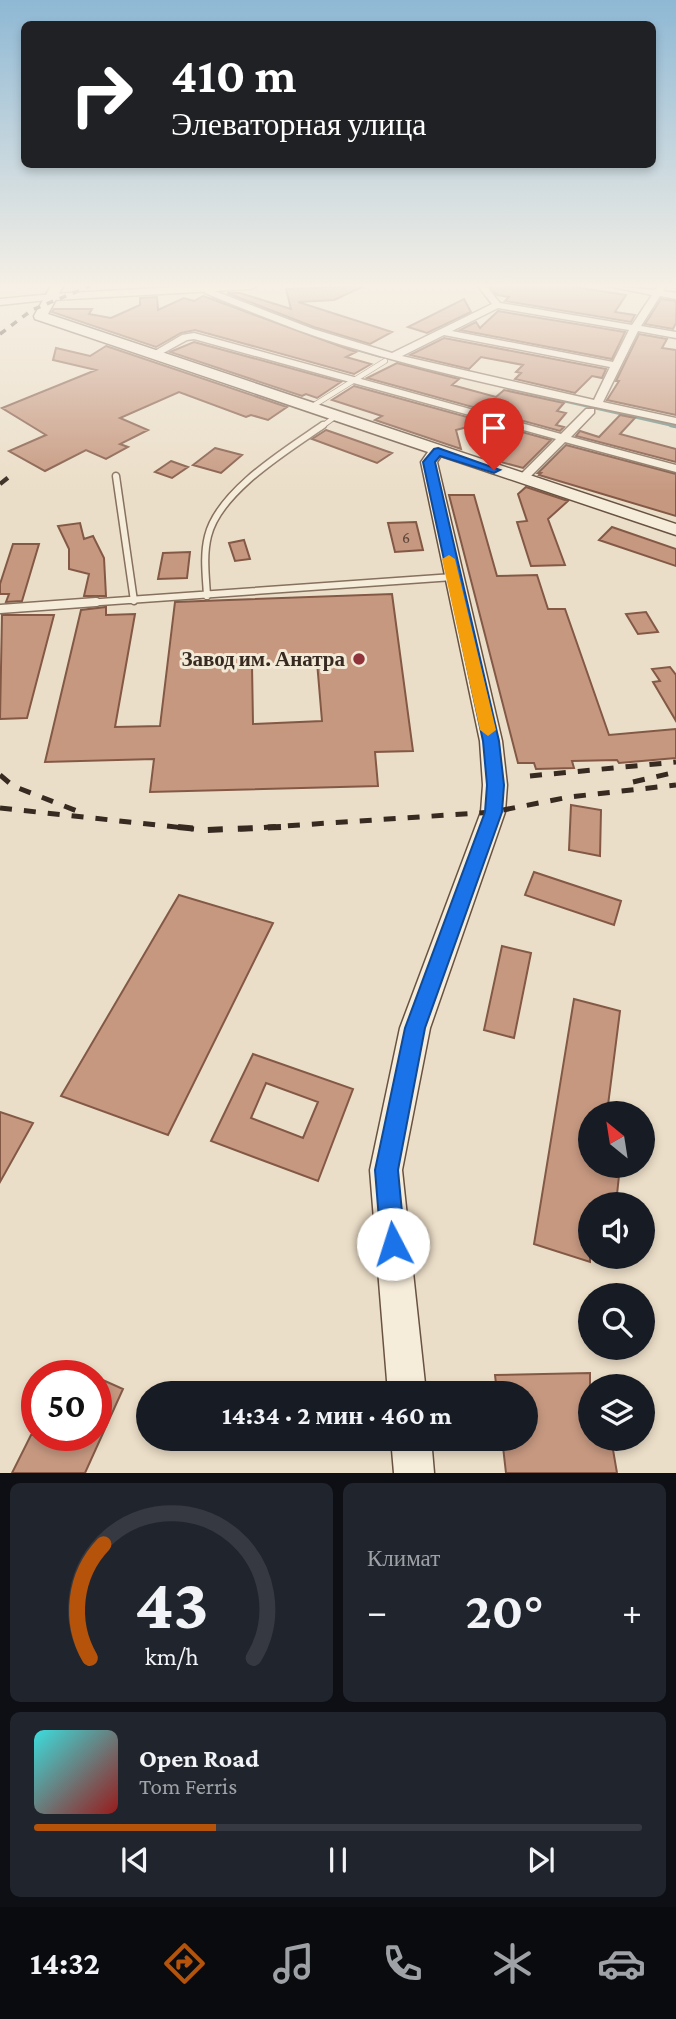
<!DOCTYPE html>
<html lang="ru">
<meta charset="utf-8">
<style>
:root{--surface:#171b24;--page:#20242c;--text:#f1f3f6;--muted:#9ea1a6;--line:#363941;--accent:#b45309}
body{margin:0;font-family:"Crimson Pro",serif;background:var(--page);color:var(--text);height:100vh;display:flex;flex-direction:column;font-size:26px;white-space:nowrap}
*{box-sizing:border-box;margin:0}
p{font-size:23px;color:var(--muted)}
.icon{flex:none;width:38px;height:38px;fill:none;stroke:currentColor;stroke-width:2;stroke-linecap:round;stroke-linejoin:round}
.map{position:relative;height:1473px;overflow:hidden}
.side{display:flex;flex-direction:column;gap:10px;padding:10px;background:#0d0f14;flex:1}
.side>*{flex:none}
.banner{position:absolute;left:21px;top:21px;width:635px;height:147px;border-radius:10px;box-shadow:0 4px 10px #0003;background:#202124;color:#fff;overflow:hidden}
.needle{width:46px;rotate:330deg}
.controls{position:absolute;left:578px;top:1101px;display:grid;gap:14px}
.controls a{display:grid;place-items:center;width:77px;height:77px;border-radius:50%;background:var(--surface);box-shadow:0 4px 10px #0003;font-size:35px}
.speed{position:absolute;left:21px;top:1360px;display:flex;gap:14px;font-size:35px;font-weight:700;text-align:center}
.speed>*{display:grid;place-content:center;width:91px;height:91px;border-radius:50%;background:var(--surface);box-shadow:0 4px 10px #0003;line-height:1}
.speed .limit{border:10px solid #d22;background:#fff;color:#111}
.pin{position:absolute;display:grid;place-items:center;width:60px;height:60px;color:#fff;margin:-72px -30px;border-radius:50% 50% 50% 0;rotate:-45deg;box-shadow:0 0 7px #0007}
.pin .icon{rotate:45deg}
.me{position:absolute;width:77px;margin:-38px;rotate:355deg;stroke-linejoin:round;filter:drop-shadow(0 0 5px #0008)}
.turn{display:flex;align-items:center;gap:24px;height:147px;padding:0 35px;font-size:32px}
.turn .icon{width:91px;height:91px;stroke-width:2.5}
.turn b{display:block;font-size:49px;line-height:60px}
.big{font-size:52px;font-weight:700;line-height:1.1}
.side .card{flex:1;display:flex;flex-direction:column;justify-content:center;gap:10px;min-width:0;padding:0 24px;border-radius:10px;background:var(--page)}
.side .dial{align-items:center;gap:0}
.dial svg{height:182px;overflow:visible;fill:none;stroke:var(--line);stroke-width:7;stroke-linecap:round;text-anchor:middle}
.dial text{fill:var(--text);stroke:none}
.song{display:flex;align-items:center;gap:21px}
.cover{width:84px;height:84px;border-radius:10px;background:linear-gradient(135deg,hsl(180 70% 55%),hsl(0 70% 35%))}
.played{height:7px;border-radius:4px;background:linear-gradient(90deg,var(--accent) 30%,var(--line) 30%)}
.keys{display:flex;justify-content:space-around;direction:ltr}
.heat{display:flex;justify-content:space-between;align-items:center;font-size:38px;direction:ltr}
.side .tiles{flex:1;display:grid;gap:10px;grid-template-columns:1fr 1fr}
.card:last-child{grid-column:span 2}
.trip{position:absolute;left:136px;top:1381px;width:402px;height:70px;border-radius:35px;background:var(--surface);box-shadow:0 4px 10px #0003;font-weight:700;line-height:70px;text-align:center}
.dock{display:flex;height:112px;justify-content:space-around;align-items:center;background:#090b0e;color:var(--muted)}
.dock .icon{width:49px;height:49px}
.dock .current{color:var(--accent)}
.dock b{font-size:32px;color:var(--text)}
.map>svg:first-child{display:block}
</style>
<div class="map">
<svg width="676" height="1473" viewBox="0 0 676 1473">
<rect width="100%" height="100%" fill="#ebdec8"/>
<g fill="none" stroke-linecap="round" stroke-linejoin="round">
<path stroke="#6f8d84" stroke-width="3.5" d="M213,297l28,11
M349,347l31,9
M508,388l168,38"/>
<path stroke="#6f8d84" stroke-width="4.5" d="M671,425l5,1"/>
</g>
<path fill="#c69880" stroke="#835946" stroke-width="2" fill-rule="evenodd" d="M364,286l-30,14 -36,2 94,30 -22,12 -56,-17 -87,-34h13l51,16 -5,-20z
M489,286h78l59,9 -11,17 20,3 -4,7 -126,-21 4,-4 -12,-2z
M203,296l153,56 -10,5 25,7 -17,10 -159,-44 -14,3 -25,14 -104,-35 2,-3h38l-3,5 22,4 29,-13v-7l17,-1 1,13 26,-12 10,3z
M464,299l7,13 -44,21 -19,-6z
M661,299l15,2v22l-3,6 -28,-5z
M498,311l127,21 -13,27 -152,-29 16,-8 4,6z
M639,334l28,5 -5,9 14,2v65l-69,-15 12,-19h-3z
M444,338l162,31 -4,9 -10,-2 -17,17 -60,-14 6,-6 -5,-1 7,-7 -42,-8 -12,12 -59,-14z
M194,342l147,40 -24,16 -11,-4 -4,2 -132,-44z
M106,346l181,61 -19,13 -17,-5 -5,2 -67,-25 -59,26 28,12 -28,14 8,3 -22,12 -20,-9 -41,21 -36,-20 37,-16 -44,-27 94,-38 -43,-10 3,-12 34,8z
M397,363l62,16 -7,6 44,12 8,-7 60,13 -7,8 9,2 -10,12 8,2 -4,4 -193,-53z
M354,386l197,54 -28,28 -33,-9 -11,-35 -23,6 5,19 -86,-29 7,-4 -50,-16z
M620,415l15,3 -15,16 56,15v13l-100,-26 4,-5 19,6z
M326,430l26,9 40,14 -15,10 -65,-24z
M566,445l110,29v42l-137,-41 2,-2h-3z
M215,448l27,7 -21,18 -28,-8z
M171,461l17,6 -16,11 -17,-6z
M526,487l42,14 -20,18 17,46 -34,1 -14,-44 10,-1 -9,-27z
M449,495h25l23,81 40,-1 11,34h17l44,126 67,-6v29l-57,5 -2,-3 -45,1 2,7 -38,1 -2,-6h-16z
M416,522l7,28 -28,2 -7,-29z
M80,523l4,16 9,-3 11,22 2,38h-22l5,-22 -20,-5v-20l-11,-23z
M612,527l64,22v17l-77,-26z
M244,540l6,19 -15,2 -6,-18z
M13,544h26l-17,57 -16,1 3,-8h-9v-10z
M190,552l-3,26 -29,1 5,-26z
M392,594l21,157 -38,1 3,34 -228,6 4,-33 -109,3 36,-152 25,-3v8l29,-1 -20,113 45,-1 15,-124zM317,662l5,59 -69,3 -1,-59z
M646,612l12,20 -20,2 -12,-20z
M2,615h52l-27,103 -27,1z
M670,667l6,8v46l-23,-39 7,-1 -8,-12z
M571,805l30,5 -1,46 -31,-6z
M534,872l87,29 -7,24 -89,-30z
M179,895l94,28 -105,212 -107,-39z
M502,946l29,7 -17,85 -30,-8z
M574,999l46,12 -13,102h-17v53h30l-4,38h-26v58l-56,-18z
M253,1054l100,35 -35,92 -107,-40zM266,1083l52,19 -15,36 -52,-20z
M0,1112l33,11 -33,59z
M590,1373v65h21l6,35h-111l-4,-35h25v-45h-30l-2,-18z
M96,1377l27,12 -38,84h-73l19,-38h65z"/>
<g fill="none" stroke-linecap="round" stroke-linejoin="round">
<g stroke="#86705e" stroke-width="6">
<path id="service-far2" d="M311,407l74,-46
M321,427l15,-11"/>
</g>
<g stroke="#86705e" stroke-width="9">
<path id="service-far1" d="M116,476l18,125
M207,596c-1,-20 -4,-40 1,-60 11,-45 79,-86 115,-111
M72,604l381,-27"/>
</g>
<g stroke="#86705e" stroke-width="11">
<path id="service" d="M0,609l96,-7"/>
</g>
<g stroke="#86705e" stroke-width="3">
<path id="minor" d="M205,286h6l1,4 101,39 79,24 100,-49 -14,-18h8l14,17 132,22 20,-30 -44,-9 47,4 3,-4h8l-3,5 13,2v6l-16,-3 -19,30 35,6v6l-38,-7 -35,71 73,16v6c-113,-24 -226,-46 -337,-80 -45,-14 -90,-33 -134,-51zM498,308l131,22 -16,32 -161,-31zM444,335l166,32 -16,33 -192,-44z
M53,294l3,1v4l-56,6v-6z
M194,333l367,101 25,-25h8v4l-23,24 105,28v7l-111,-30 -39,39h-8v-4l38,-38 -362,-100 -7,1 -31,17 -8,-2 34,-20z"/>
</g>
<g stroke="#86705e" stroke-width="3">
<path id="tertiary" d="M194,286h63l-6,3 -198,11 -6,-3 6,-3z"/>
</g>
<g stroke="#685241" stroke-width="3">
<path id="secondary" d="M51,286h12l-15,28 628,210v11l-235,-79 -4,6 65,279 5,44 -2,27 -75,216 -28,142 24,223h-38l-18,-223 30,-142 81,-216 2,-27 -3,-44 -59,-279 7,-10 -393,-133 -1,-3z
M391,1438h40l3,35h-40z"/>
</g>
<use href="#service-far2" stroke="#f6ecda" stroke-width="4.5"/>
<use href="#service-far1" stroke="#f6ecda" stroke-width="6"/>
<use href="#service" stroke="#f6ecda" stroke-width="8"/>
<use href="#minor" fill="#f6ecda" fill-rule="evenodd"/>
<use href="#tertiary" fill="#f6ecda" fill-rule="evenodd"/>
<use href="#secondary" fill="#f6ecda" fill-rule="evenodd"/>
<path stroke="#372a21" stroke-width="3.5" stroke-dasharray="7 7" stroke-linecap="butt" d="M0,334l32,-24 58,-24"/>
<path stroke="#372a21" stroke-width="4.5" stroke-dasharray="10 10" stroke-linecap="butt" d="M0,484l14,-11"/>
<path stroke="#372a21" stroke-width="5" stroke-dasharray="12 12" stroke-linecap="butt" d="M0,775l13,11 69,27
M530,776l146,-14
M633,782l43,-10
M0,808l194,21
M240,829l253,-17 76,-15 107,-12"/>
<path stroke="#372a21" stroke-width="6" stroke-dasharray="15 15" stroke-linecap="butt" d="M178,827l29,3 74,-3"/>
</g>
<linearGradient id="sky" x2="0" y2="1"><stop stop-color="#8eb8d4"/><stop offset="0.58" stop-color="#f6f0e6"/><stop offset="1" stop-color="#f6f0e6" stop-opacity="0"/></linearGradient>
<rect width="676" height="492" fill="url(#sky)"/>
<path fill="#1a73e8" stroke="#114b97" stroke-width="2" d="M438,448l62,22 -6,3 -54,-17 -5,6 64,279 5,44 -2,27 -77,216 -27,142 7,74 -3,9 -9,3 -8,-3 -4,-9 -6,-74 30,-142 80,-216 2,-27 -4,-44 -60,-279 11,-13z"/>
<path fill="#f59e0b" d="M449,555l6,4 41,171 -8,6 -8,-6 -38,-171z"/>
<circle fill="#90333a" stroke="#f3e9d7" stroke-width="2.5" cx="359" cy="659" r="7"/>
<g text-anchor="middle" stroke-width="6" stroke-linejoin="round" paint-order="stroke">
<g font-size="16" fill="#5b4639">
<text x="406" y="543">6</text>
</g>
<g font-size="21" font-weight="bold" fill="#372a21" stroke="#f3e9d7" text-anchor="end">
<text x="345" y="666">Завод им. Анатра</text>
</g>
</g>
</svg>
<div class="controls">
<a><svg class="needle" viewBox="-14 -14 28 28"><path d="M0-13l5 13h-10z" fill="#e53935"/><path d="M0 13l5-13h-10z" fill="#9ea1a6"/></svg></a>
<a><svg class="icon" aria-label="sound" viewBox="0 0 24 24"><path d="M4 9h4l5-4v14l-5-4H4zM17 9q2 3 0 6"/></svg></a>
<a><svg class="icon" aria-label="search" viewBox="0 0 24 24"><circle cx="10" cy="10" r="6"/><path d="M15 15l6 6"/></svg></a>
<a><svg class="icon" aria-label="layers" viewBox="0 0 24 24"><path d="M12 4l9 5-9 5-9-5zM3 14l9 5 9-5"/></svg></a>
</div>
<div class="speed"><div class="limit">50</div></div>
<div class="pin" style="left:494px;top:470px;background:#d93025"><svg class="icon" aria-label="arrive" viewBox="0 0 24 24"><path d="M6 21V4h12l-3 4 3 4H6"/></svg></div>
<svg class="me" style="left:393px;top:1244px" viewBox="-20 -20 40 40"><circle r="19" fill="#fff"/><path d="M0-13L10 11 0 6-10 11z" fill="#1a73e8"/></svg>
<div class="trip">14:34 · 2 мин · 460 m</div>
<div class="banner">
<div class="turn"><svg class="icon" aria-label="right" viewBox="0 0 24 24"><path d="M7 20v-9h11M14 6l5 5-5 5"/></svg><div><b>410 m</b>Элеваторная улица</div></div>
</div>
</div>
<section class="side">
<div class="tiles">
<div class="card dial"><svg viewBox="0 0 100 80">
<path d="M14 69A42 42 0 1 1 86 69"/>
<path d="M14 69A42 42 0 0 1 20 19" stroke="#b45309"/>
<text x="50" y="56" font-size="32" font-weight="700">43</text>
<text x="50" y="72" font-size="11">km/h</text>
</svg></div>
<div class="card"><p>Климат</p>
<div class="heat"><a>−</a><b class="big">20°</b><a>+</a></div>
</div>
<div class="card">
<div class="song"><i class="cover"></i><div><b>Open Road</b><p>Tom Ferris</p></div></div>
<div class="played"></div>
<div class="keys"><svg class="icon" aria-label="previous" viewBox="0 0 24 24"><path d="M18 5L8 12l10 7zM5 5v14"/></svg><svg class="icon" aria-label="pause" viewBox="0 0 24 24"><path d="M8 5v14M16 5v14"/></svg><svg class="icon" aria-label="next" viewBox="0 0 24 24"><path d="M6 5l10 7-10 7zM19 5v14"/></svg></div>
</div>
</div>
</section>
<nav class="dock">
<b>14:32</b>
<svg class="icon current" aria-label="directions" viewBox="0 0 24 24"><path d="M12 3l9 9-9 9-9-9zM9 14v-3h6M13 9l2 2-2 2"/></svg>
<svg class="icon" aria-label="music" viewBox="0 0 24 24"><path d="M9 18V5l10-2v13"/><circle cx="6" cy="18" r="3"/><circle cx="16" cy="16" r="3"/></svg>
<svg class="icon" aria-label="phone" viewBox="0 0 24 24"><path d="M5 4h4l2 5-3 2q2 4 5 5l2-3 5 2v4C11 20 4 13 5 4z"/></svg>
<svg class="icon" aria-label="climate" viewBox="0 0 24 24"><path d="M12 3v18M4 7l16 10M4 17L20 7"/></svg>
<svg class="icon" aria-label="car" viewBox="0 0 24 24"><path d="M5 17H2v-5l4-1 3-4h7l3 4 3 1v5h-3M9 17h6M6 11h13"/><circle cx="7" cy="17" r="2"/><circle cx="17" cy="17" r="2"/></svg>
</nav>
